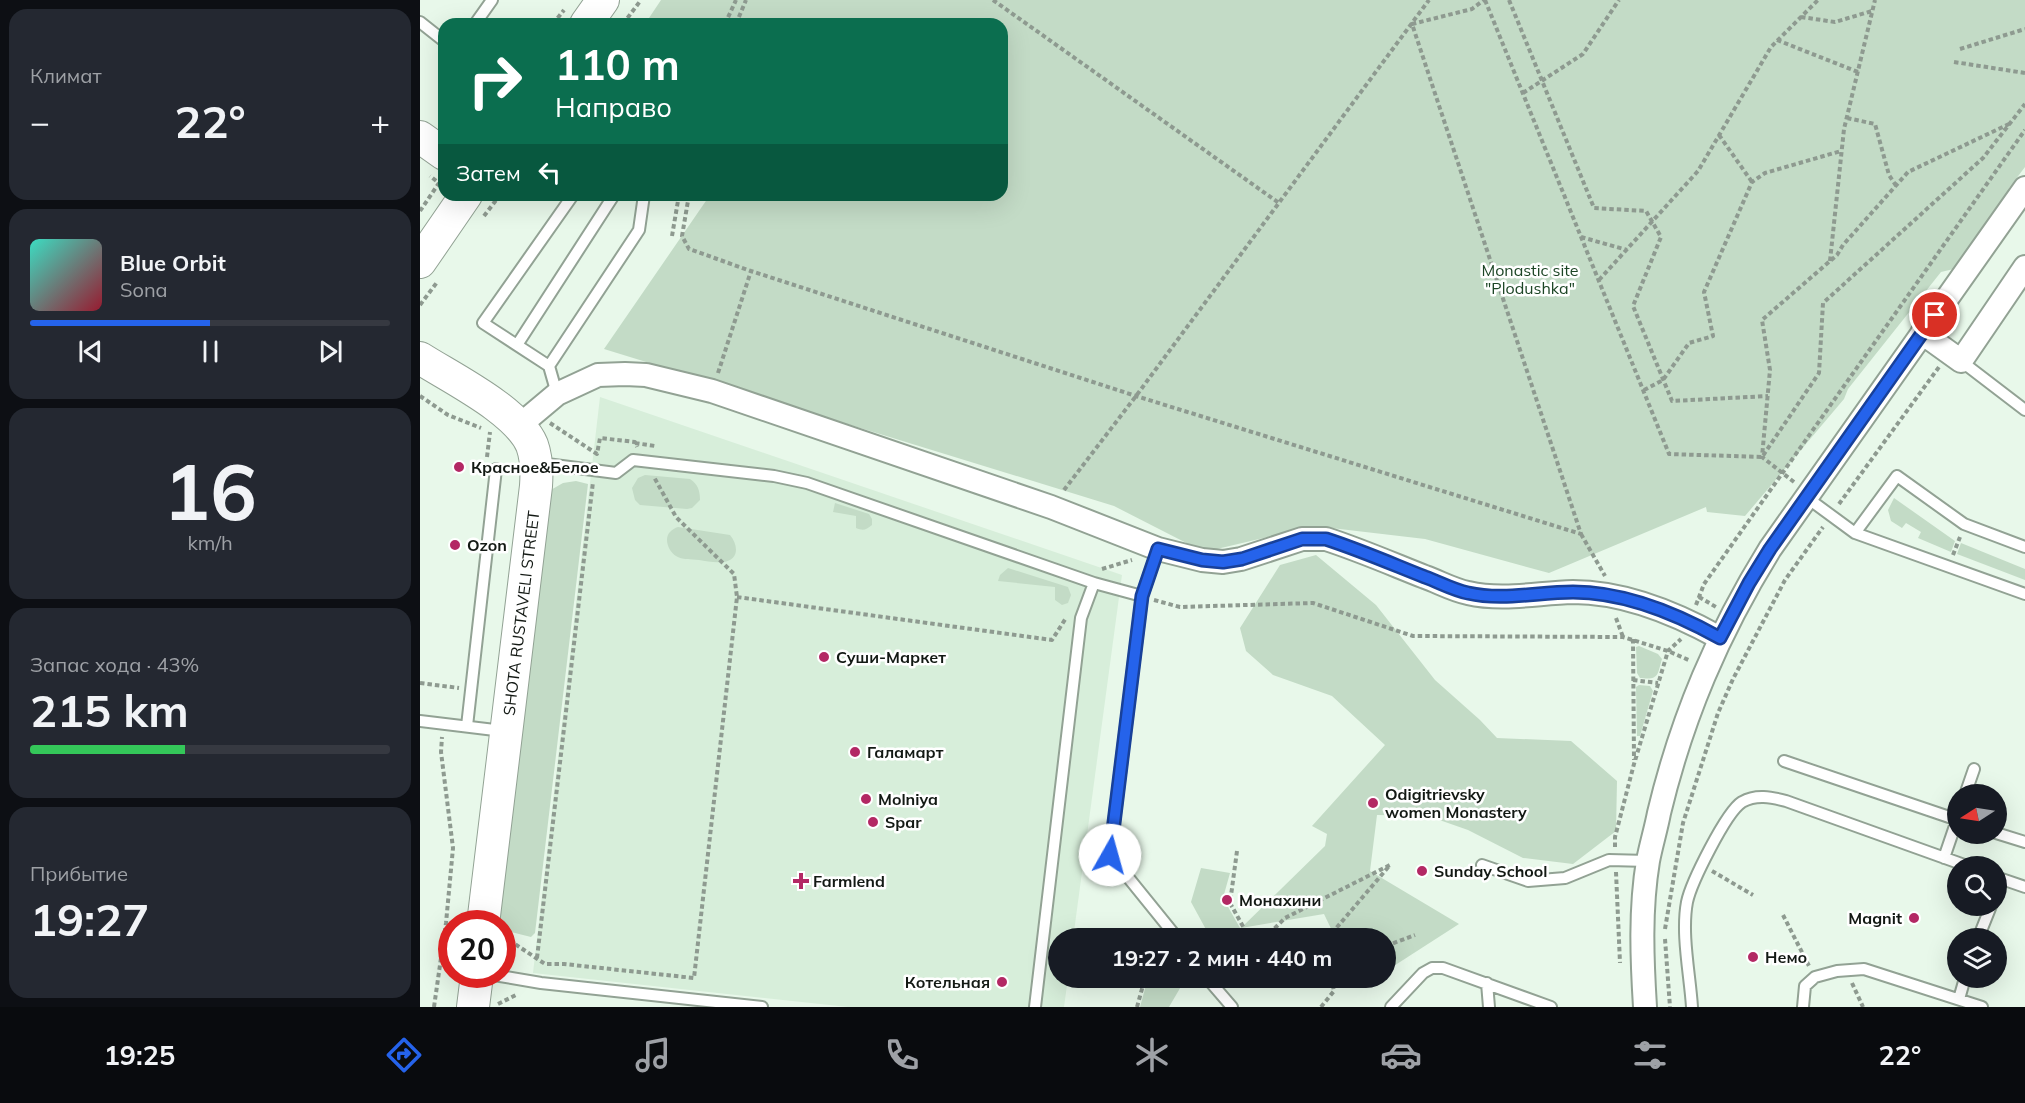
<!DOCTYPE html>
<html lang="ru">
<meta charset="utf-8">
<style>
:root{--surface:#171b24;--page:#242831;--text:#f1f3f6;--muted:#9ea1a6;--line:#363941;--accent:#2563eb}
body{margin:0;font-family:Mulish,sans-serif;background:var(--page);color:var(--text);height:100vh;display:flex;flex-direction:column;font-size:22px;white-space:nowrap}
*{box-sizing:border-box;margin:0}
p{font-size:20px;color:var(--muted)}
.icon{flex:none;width:33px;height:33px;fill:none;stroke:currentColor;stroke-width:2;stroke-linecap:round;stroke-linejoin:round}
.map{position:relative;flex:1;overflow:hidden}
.details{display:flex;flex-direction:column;gap:9px;padding:9px;background:#0d0f14;width:420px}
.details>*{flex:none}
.top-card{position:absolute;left:18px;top:18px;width:570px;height:183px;border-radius:18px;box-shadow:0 6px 24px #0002;background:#0b6e4f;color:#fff;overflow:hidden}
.needle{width:39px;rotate:258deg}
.fabs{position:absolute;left:1527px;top:784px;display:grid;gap:12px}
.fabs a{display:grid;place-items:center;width:60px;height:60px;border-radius:50%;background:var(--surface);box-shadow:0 6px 24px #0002;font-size:30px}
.speed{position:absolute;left:18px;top:910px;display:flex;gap:12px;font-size:30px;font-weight:700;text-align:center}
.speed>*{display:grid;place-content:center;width:78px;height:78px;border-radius:50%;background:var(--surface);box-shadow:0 6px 24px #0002;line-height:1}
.speed .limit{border:9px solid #d22;background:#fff;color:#111}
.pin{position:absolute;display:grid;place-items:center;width:51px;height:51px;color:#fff;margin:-26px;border:3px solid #fff;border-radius:50%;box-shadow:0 2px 6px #0007}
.me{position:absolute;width:66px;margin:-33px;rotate:7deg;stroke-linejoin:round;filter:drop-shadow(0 0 4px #0008)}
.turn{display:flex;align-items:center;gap:21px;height:126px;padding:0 18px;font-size:27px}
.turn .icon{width:78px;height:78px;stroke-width:2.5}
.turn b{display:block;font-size:42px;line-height:51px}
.then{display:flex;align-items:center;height:57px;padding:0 18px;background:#0003;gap:12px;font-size:22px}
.big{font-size:45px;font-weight:700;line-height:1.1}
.details .card{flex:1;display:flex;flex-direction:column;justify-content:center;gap:9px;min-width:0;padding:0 21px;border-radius:18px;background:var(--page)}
.details .dial{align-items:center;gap:0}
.dial b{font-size:78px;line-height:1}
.song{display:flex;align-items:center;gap:18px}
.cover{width:72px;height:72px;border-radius:9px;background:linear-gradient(135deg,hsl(170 70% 55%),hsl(350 70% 35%))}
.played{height:6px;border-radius:3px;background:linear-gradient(90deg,var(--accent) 50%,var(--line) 50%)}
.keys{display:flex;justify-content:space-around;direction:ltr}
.heat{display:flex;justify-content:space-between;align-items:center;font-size:33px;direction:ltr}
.charge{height:9px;border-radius:4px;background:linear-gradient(90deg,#34c759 43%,var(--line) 0)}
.trip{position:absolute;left:628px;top:928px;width:348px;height:60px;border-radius:30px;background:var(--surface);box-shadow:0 6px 24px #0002;font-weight:700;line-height:60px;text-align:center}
.tabs{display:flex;height:96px;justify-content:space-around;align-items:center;background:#090b0e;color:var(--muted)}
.tabs .icon{width:42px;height:42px}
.tabs .selected{color:var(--accent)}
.tabs b{font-size:27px;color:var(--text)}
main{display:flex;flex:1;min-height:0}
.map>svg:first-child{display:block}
</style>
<main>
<section class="details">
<div class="card"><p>Климат</p>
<div class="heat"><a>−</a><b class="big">22°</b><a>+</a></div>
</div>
<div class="card">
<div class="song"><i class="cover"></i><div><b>Blue Orbit</b><p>Sona</p></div></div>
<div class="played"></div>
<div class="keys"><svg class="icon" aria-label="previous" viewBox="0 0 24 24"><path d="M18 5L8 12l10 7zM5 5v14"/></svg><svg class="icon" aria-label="pause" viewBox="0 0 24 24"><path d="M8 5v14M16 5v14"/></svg><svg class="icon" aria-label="next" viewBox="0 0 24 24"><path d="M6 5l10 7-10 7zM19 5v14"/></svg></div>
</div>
<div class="card dial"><b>16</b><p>km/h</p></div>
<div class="card"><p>Запас хода · 43%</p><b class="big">215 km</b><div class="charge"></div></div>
<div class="card"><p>Прибытие</p><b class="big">19:27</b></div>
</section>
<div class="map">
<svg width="1605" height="1007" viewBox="0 0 1605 1007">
<rect width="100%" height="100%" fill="#e8f8ea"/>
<path fill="#d7eeda" d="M180,397l522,178 -49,364h-14v39h9l-4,29h-216l-315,-34z"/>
<path fill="#c3dbc6" d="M241,0h1364v167l-16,21 -1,4 -46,75 -21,5 -93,117 -4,10 -99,117 -38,-4 -1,-5 -157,66 -124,-34 -111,-13 -110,26 -90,-46 -510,-157 106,-154h292v-171h-357z
M225,475l45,4c8,5 10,12 10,21l-8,8 -5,1 -47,-4 -5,-5 -3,-12 6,-10z
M156,481l12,3 -53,449 -4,4 -28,-7 -1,-6h-6l53,-433 14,-8z
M1474,498l61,43 -4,11 -33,-14 3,-6 -15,-9 -4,5 -11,-7 -3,-11z
M415,503l34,11 3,5v6c-6,5 -9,6 -16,3v-12l-23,-4z
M258,527l52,8c9,11 9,26 -8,27 -7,1 -16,-1 -23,-2 -8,-1 -17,0 -23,-4 -5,-3 -9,-10 -9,-16 0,-7 5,-11 11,-13z
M1541,543l64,26v11l-68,-26z
M896,555l60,50 59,75 45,40 17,18 74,3 46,40 -1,50 -43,33 -50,-6 -55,-28 -40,-14 -51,-1 -7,56 89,53 -73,47v-32h-50l-12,-25 -83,14 84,-82 2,-12 -15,-8 73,-81 -53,-49 -59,-21 -27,-24 -6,-23 40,-63z
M588,568l60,19 3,8 -3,8 -6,2 -7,-5v-13l-57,-6 2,-6z
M1219,646l19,8 4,5c-5,17 -3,21 -22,19l-3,-5 -1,-26z
M1219,685l11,1 3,5 -13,45h-3l-1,-49z
M781,868l29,5 -7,25 21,37 -5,4h-31l1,-4 -18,-33z
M728,978h38l-17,29h-29z"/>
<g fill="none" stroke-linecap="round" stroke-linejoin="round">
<g stroke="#92a294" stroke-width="14">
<path id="lane" d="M0,22l24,19
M55,24l17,-24
M97,345l97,-150
M1541,361l64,49
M129,366l-66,-43 90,-128
M137,394l-8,-28 90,-136 5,-35
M119,463l77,10 17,-13 141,16 33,7 287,100 -13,35 -46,389
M1386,497l49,36 170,61
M1435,533l42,-57 67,48 61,23
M738,549l-16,47 -32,259 68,84
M674,583l48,13
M0,721l83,10
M47,726l29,-257
M1364,761l174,59
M1545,795l9,-26
M1576,833l29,9
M1524,858l14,-41
M1062,865l46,16 37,-3 44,-18 39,1
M1576,877l29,10
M1576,891l5,-12
M1561,931l10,-25
M74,975l47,8 221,24
M787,978l25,29
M1067,983l2,24
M1539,999l6,-21
M971,1007l32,-34 9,-5h11l108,39
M1272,1007c-2,-32 -11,-73 -5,-105 4,-19 39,-90 55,-100 14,-8 29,-5 44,-1l184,66
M1383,1007l2,-21 10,-9 22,-6 27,-2 118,38"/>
</g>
<g stroke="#92a294" stroke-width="26">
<path id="street" d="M1502,333l39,28 64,-94
M100,425l37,-31 41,-19 27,-1 21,1 66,16 339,116 107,42 44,11 21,2 18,-3 61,-20h24c34,11 66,25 99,38 14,5 28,13 43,16 35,8 69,0 105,-1 51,0 104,22 147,46
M1225,1007c-3,-48 -5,-98 3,-146 3,-16 8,-32 11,-48 23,-96 59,-180 111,-264l255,-361"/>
</g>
<g stroke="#92a294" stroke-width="34">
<path id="secondary" d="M166,24l17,-24
M0,137l24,17
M0,262l46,-67
M0,358c33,21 97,52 112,87 5,14 5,27 4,41l-53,438
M53,1007l4,-32"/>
</g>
<path stroke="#8e9a90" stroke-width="4" stroke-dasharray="4.5 3" stroke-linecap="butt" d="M573,0l286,203
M1065,0l184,454 93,3 57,-84 4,-70 160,-145 42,-54
M1089,0l85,208 52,3 15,26 -28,69 39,95 96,-5
M1381,17l34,5 37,-11
M133,24l11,-14
M203,24l18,-24
M305,24l11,-24
M316,24l10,-24
M1357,40l81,32
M1540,49l65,-20
M1534,62l71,11
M1103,93l60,-39 36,-54
M1427,118l28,6 14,51 8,12
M1299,135l33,47
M269,195l-7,41 7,13 62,22 385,125 445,138 -169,-510 60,-15 12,-9
M0,211l19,-28 -9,-7
M64,216l16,-21
M252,236l7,-41
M1161,237l46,13
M1410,261l14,-132 31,-129
M1179,280l99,-109 73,-124 47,-47
M0,305l18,-24
M298,373l33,-102
M1224,390l19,-10 26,-37 24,-7 -9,-44 48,-110 13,-9 76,-22
M0,396l28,19 33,13
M130,423l47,31 3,-16 35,4 2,5
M215,443l20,3
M67,457l3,-25
M1374,482l-32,-25 8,-87 -8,-50 75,-65 6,-10 65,-73 101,-48
M644,490l72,-94 293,-396
M1419,504l100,-137
M1161,534l24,42
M1533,555l7,-18
M682,569l30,-9
M317,597l315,43 14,-22
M1279,597l17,10
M734,600l26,7 133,-4 100,33 210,1 45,14 23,10
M1276,605l8,-21 321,-454
M1196,618l7,19
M1213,639l1,121
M1213,680l25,3
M0,683l39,5
M1195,847v-10l19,-73 34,-113 13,-12
M817,851l-7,52 20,36
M1292,871l41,24
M1196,872l4,91
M1363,915l26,51
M1245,929l18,-106 35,-110 15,-34 52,-99 38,-53
M853,931l21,2 9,6
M83,936l42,28h19l130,14 43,-381 -3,-23 -58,-57 -22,-40
M844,939l21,-21 105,-53 -63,74
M1245,939l5,68
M966,946l29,-11
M117,958l56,-476
M1432,983l11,24
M78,1004l20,-10
M14,1007l12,-84 7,-75 -12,-96 1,-15
M717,1007l8,-29
M901,1007l13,-16 -3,-13"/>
<use href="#lane" stroke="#fff" stroke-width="10"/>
<use href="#street" stroke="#fff" stroke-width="22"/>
<use href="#secondary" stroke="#fff" stroke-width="32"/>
</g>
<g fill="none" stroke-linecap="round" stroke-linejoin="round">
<g stroke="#184099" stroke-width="15">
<path id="route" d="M690,855l32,-259 16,-47 44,11 21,2 19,-3 60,-20h24c34,11 66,25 99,38 14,5 28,13 43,16 35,8 69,-1 105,-1 51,0 104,22 147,46l29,-55 21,-34 165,-234"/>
</g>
<use href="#route" stroke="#2563eb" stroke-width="10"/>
</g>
<g fill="#b32864" stroke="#fff" stroke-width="2">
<circle cx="39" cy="467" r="6"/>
<circle cx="35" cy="545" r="6"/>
<circle cx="404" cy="657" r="6"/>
<circle cx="435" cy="752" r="6"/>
<circle cx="446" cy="799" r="6"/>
<circle cx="953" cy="803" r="6"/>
<circle cx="453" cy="822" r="6"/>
<circle cx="1002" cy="871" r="6"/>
<path d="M378 872h6v6h6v6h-6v6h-6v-6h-6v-6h6z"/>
<circle cx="807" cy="900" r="6"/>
<circle cx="1494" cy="918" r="6"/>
<circle cx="1333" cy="957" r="6"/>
<circle cx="582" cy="982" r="6"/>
</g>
<g text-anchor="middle" stroke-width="5" stroke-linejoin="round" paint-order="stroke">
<g font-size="16" fill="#1c4525" stroke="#fff">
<text x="1110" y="276">Monastic site<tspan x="1110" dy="18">"Plodushka"</tspan></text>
</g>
<g font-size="16" font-weight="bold" fill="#131914" stroke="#fff" text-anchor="start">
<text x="51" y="473">Красное&amp;Белое</text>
<text x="47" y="551">Ozon</text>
<text x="416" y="663">Суши-Маркет</text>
<text x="447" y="758">Галамарт</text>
<text x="965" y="800">Odigitrievsky<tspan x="965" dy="18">women Monastery</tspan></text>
<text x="458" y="805">Molniya</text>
<text x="465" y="828">Spar</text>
<text x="1014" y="877">Sunday School</text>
<text x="393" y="887">Farmlend</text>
<text x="819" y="906">Монахини</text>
<text x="1482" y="924" text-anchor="end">Magnit</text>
<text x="1345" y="963">Немо</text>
<text x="570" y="988" text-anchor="end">Котельная</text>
</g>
<g font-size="16" fill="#131914" stroke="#fff">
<text transform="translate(101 613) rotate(-83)" y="6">SHOTA RUSTAVELI STREET</text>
</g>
</g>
</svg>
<div class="fabs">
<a><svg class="needle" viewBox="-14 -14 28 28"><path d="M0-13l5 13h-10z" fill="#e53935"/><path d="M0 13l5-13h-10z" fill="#9ea1a6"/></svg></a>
<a><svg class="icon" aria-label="search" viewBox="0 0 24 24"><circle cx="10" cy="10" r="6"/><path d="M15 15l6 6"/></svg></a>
<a><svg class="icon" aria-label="layers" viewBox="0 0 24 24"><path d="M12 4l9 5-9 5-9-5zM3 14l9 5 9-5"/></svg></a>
</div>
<div class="speed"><div class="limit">20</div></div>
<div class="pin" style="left:1515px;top:315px;background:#d93025"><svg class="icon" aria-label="arrive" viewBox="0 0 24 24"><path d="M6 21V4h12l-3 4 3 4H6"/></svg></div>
<svg class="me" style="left:690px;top:855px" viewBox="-20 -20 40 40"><circle r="19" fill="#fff"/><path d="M0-13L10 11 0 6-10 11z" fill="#2563eb"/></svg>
<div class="trip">19:27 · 2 мин · 440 m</div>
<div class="top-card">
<div class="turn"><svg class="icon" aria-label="right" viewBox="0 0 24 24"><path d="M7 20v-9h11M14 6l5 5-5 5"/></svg><div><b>110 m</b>Направо</div></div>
<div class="then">Затем<svg class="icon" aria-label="left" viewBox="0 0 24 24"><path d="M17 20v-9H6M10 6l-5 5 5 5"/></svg></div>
</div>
</div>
</main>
<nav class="tabs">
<b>19:25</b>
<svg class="icon selected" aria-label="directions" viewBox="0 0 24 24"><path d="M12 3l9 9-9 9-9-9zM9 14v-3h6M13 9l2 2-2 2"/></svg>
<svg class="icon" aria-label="music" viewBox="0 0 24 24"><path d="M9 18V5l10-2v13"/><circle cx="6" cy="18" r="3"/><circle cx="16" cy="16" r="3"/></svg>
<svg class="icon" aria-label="phone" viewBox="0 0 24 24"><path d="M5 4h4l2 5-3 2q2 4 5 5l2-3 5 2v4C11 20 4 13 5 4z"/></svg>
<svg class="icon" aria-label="climate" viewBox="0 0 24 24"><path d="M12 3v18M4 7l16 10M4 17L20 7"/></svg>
<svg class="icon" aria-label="car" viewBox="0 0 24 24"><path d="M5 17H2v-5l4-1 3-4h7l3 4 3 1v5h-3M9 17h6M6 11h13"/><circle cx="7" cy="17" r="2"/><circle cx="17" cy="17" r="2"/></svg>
<svg class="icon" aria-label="filters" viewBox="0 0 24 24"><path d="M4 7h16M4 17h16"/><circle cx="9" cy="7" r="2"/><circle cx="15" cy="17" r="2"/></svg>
<b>22°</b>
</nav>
